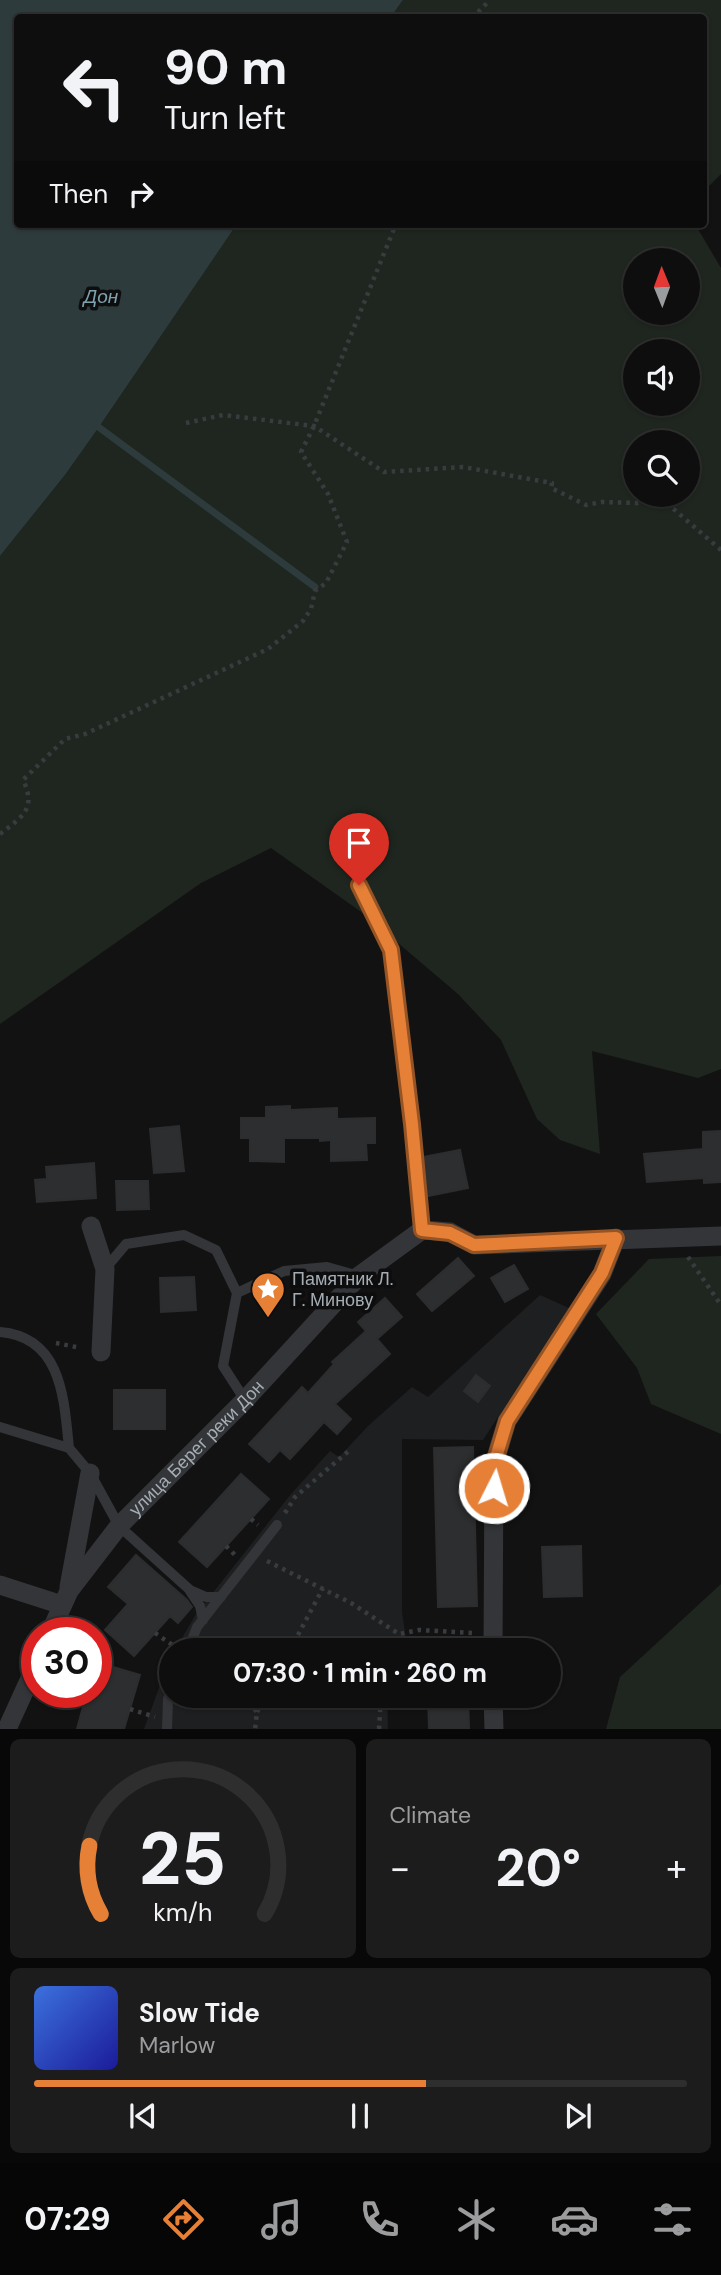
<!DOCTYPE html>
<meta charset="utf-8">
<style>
:root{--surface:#0e0e0e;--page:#1c1c1c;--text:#f1f3f6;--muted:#9b9c9e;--line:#2e2e2e;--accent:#e68037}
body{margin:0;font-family:"DM Sans",sans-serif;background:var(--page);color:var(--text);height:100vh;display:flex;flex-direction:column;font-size:26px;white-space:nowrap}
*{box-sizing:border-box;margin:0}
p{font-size:23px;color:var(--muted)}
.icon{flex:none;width:38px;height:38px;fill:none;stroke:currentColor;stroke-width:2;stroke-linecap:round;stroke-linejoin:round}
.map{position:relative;height:1729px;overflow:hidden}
.sheet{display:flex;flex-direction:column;gap:10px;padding:10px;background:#080808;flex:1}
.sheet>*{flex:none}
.guide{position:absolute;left:14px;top:14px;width:693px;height:214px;border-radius:7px;box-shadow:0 2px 5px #0004,0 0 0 2px var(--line);background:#0e0e0e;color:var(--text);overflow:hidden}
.needle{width:46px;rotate:359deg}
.controls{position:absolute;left:623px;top:248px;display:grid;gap:14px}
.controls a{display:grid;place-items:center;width:77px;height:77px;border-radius:50%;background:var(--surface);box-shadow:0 2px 5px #0004,0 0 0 2px var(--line);font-size:35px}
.speed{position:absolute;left:21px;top:1617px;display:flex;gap:14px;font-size:35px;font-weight:700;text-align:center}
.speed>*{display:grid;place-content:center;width:91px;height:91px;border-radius:50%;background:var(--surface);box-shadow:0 2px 5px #0004,0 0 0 2px var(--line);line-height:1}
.speed .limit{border:10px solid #d22;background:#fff;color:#111}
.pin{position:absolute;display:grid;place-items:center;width:60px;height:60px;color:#fff;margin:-72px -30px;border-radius:50% 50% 50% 0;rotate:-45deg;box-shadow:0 0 7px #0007}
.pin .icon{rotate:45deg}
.me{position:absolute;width:77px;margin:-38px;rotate:5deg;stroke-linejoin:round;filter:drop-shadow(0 0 5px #0008)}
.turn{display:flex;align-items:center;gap:24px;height:147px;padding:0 35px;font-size:32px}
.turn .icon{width:91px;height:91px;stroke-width:2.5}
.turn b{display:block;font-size:49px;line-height:60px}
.then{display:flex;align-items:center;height:66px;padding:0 35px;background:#0003;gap:14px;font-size:26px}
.big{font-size:52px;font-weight:700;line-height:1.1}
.sheet .card{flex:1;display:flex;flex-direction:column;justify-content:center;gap:10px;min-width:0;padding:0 24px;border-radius:10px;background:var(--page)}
.sheet .dial{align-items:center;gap:0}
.dial svg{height:182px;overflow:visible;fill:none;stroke:var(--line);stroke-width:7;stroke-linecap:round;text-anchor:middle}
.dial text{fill:var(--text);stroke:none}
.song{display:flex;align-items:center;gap:21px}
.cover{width:84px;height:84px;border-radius:10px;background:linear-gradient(135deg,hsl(220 70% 55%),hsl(240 70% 35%))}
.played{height:7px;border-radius:4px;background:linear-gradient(90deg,var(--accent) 60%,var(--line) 60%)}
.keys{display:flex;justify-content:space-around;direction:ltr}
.heat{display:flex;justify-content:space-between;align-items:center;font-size:38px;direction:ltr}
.sheet .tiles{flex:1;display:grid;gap:10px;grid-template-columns:1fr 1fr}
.card:last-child{grid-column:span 2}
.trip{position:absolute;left:159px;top:1638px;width:402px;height:70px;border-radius:35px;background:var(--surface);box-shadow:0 2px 5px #0004,0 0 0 2px var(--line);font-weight:700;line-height:70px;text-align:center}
.tab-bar{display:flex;height:112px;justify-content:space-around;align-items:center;background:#060606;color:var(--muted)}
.tab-bar .icon{width:49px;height:49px}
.tab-bar .current{color:var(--accent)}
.tab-bar b{font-size:32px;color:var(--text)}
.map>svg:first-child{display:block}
</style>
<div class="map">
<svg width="721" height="1729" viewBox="0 0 721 1729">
<rect width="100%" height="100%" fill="#121213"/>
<path fill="#1e1f20" d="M540,1295l29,13 -86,132 -81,-1v173l4,27 -3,11h-228l21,-36 95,-120 39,-43 9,6 29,-31 44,-39 16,10z
M171,1655l1,41h215l1,33h-244z"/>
<path fill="#1f261f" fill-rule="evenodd" d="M403,0h318v174l-17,17v-173h-314z
M237,224h458l26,44v801l-23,9 -106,-27 8,103 -40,-14 -23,-21 -36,-79 -43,-46 -94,-80 -93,-66 -70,35 -201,141v-468l65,-81 34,-48zM635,261h53v52h-53zM635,352h53v52h-53zM635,443h53v52h-53z
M721,1256v178l-70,-30 -14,-36 -41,-54 53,-55z
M721,1584v145h-115l14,-52z"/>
<path fill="#2e3b3d" d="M0,0h403l-13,18h-372v206h219l-138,203 -34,48 -65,81z"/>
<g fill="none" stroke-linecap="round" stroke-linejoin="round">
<path stroke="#2e3b3d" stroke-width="7" d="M93,423l222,164"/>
</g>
<path fill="#2d2e2f" stroke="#2c2d2f" stroke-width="2" d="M290,1106v4l47,-2v11l38,-1v25h-9l1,17 -36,1v-21l-11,1v-3h-36v24l-34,-1v-23h-9v-20h25v-11z
M179,1126l5,45 -30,2 -4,-44z
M721,1131v51l-17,1v-5l-57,4 -3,-28 59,-5v-17z
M460,1150l8,38 -40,8 -5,-39z
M94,1163l2,35 -59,4 -2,-22 12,-1 -1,-12z
M116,1181h32l1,28 -32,1z
M458,1258l16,18 -42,35 -15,-17z
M514,1265l14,24 -23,13 -14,-24z
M194,1277l2,33 -35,2 -1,-34z
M385,1298l17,19 -25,22 13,15 -55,50 16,15 -14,15 -13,-12 -34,37 -10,-9 -11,12 -20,-18 53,-57 6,6 26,-29 -2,-2 34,-31 -8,-9z
M476,1375l14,11 -12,16 -14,-11z
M114,1390h51v39h-51z
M473,1447l4,159 -39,1 -4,-159z
M241,1474l28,25 -62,68 -28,-25z
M581,1546l1,50 -38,1 -2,-50z
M136,1555l51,45 5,7 -14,16 -8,-7 -36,40 -29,-26 23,-26 -20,-17z
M96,1662l44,13 -16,54h-47l10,-37h9z
M428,1696h40l1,33h-40z"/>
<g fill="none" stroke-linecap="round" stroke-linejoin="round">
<path stroke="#393c3f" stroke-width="4.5" stroke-dasharray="3.5 5" stroke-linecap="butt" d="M472,18l18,-18
M186,423l37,-8 91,11 70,46 79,-5 89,16 -1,5 35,17 16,-3 36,1 24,-4 59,51
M0,834c22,-17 37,-25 23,-54l42,-41 20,-5 183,-85 35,-28 8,-12 4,-18 11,-8 21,-41 -19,-48 -27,-42 13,-26 82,-202
M688,1257l33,48
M56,1343l25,5
M285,1513l10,-16 56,-48
M251,1519l7,6
M226,1546l9,9
M267,1561l84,42 48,31 20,-4 55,3
M155,1633l19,13
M290,1650l33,-62
M395,1650l4,-16
M243,1696l14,16 -2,17
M130,1709l25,8
M257,1712l8,-16
M379,1729l2,-33"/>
<path stroke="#333538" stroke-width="10" d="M359,885l32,65 21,174 10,106
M105,1269l21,-25 58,-9 32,15 21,43 47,-22 43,-4 32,9
M237,1293l-14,73 22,34
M0,1332c62,5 64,67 69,116
M0,1427l69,21 21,25 29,53 71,64 16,7h15
M190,1591l10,15 3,14
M188,1650l9,-23 80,-102
M167,1729l1,-30 4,-8"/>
<g stroke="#333538" stroke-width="19">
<path d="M91,1226l14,43 -4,83"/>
<path d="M0,1585l62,20"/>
<path d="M69,1587l21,-114"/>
<path id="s1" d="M50,1633l19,-42 50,-65 126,-126 114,-124 63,-46 28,2 24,13 247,-9"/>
<path d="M493,1650l1,-186 13,-43 95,-147 14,-36"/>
<path d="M493,1696l1,33"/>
<path d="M7,1729l30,-66"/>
</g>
</g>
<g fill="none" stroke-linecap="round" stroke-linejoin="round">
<g stroke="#965324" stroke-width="18">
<path id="route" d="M359,885l32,65 21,174 10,106 28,3 24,12 142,-7 -14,35 -95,148 -13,43v24"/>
</g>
<use href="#route" stroke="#e68037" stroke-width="12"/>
</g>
<defs>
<g id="sight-pin" transform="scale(1.75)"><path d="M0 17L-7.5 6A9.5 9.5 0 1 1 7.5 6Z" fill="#e68037" stroke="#0d0d0e"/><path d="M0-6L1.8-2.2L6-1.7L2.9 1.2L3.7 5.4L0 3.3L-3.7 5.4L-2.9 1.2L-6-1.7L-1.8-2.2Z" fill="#fff"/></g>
</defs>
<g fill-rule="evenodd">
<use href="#sight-pin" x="268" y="1289"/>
</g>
<g text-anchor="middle" stroke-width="7" stroke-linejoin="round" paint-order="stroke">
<g font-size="18" fill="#a4adb3" stroke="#0d0d0e" text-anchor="start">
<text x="292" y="1285">Памятник Л.<tspan x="292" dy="21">Г. Минову</tspan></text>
</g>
<g font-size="18" fill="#a4adb3" stroke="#0d0d0e">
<text dy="6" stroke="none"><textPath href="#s1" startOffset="238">улица Берег реки Дон</textPath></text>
</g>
<g font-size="19" font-style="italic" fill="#7da2ad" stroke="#0d0d0e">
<text x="101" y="303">Дон</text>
</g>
</g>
</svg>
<div class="controls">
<a><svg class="needle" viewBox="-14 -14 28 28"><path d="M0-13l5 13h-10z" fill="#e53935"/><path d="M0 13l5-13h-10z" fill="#9b9c9e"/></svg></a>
<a><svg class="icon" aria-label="sound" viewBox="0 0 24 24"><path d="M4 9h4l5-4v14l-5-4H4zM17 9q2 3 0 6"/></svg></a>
<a><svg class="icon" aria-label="search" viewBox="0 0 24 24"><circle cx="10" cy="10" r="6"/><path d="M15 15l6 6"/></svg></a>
</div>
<div class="speed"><div class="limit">30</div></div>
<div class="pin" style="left:359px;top:885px;background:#d93025"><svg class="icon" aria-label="arrive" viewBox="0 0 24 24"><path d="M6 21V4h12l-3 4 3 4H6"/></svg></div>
<svg class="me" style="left:494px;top:1488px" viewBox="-20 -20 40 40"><circle r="17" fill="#e68037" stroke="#fff" stroke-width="3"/><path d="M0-11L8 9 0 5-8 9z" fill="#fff"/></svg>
<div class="trip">07:30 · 1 min · 260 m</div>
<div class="guide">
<div class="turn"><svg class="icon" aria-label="left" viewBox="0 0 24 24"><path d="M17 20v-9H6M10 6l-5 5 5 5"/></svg><div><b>90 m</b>Turn left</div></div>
<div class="then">Then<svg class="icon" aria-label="right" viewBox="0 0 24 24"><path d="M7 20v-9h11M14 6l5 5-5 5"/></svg></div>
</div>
</div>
<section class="sheet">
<div class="tiles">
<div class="card dial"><svg viewBox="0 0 100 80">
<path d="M14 69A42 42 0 1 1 86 69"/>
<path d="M14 69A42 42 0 0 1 9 39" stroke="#e68037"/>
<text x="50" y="56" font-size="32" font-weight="700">25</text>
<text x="50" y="72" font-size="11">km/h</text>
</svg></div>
<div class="card"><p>Climate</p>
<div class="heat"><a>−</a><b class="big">20°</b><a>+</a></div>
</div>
<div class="card">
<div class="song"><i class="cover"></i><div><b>Slow Tide</b><p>Marlow</p></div></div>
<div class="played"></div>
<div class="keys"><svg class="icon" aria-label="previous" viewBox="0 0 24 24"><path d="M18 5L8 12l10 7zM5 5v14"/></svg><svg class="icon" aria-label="pause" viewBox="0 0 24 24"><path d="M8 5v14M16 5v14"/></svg><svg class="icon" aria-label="next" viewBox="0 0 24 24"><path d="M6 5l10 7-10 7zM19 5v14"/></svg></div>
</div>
</div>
</section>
<nav class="tab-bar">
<b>07:29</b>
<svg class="icon current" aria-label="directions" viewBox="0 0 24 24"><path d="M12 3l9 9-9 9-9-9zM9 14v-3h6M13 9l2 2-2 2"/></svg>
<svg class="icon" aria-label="music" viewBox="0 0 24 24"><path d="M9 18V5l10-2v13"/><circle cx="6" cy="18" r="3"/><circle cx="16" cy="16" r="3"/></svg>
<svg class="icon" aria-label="phone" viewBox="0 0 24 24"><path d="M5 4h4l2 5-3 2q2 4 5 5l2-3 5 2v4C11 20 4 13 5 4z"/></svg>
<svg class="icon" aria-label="climate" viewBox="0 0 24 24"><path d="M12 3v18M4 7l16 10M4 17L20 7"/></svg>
<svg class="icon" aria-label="car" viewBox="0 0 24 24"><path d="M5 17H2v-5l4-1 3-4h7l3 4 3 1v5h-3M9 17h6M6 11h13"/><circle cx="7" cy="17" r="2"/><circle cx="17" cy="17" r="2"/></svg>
<svg class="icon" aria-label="filters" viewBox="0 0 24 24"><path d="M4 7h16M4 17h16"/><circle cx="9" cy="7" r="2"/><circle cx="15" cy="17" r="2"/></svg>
</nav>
